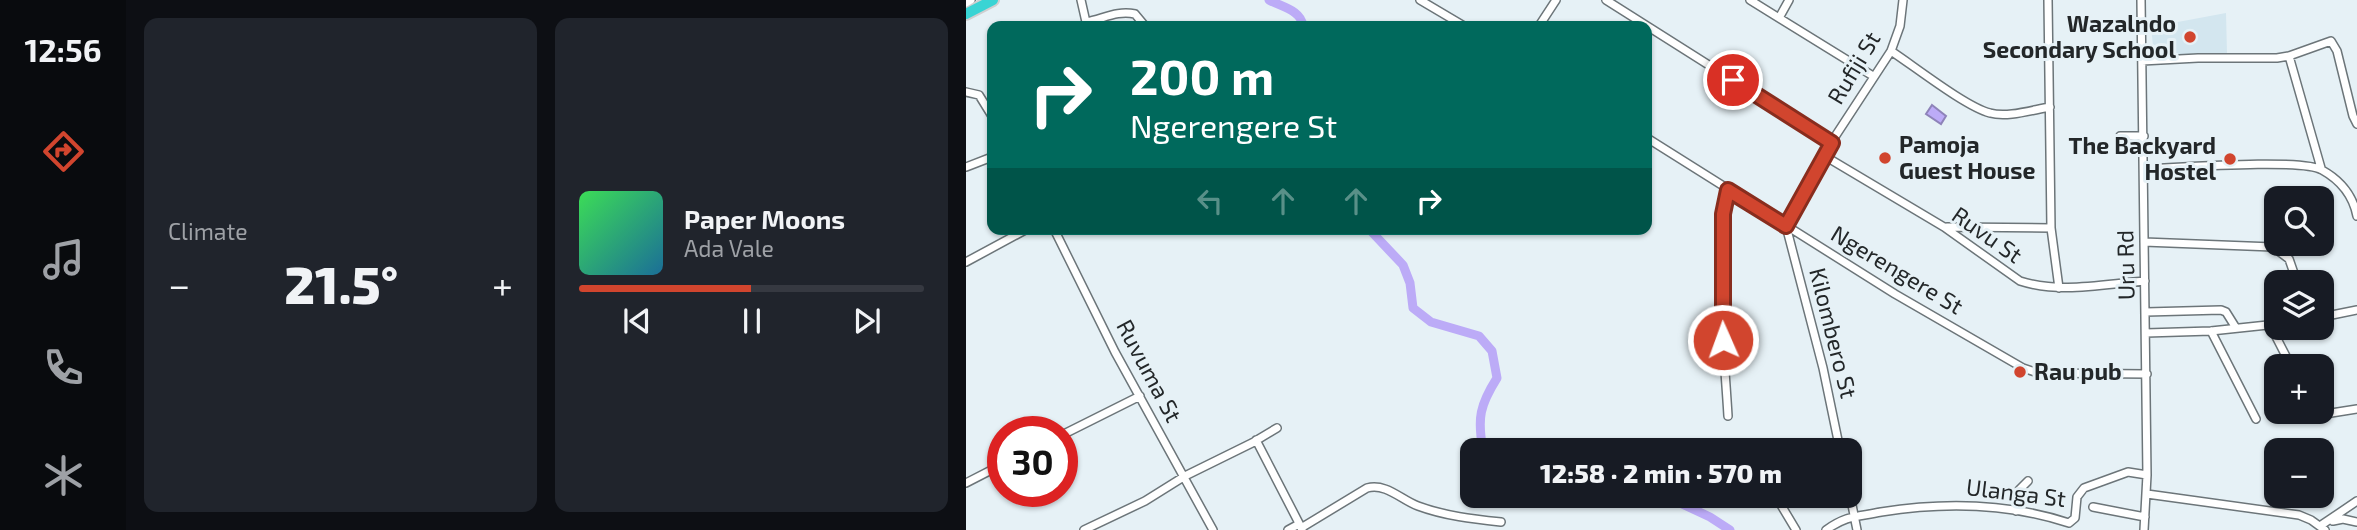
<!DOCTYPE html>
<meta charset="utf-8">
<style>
:root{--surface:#171b24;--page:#20242c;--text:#f1f3f6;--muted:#9ea1a6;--line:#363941;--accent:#d1452e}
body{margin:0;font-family:"Exo 2",sans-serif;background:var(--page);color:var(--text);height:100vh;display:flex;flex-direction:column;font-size:26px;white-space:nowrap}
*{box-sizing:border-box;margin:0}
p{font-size:23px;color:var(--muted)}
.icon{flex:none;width:38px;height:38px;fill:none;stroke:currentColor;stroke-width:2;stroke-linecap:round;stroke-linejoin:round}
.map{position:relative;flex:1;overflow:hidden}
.details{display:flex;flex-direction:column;gap:18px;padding:18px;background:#0d0f14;width:840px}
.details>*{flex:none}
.guide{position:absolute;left:21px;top:21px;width:665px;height:214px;border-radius:14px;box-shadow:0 2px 5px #0004;background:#00695c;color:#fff;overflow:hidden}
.buttons{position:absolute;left:1298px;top:186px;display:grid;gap:14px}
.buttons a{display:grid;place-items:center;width:70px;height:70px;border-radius:14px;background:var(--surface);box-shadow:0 2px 5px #0004;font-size:35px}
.speed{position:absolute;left:21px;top:416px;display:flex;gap:14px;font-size:35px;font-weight:700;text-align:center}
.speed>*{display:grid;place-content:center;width:91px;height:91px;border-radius:50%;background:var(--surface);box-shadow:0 2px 5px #0004;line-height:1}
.speed .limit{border:10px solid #d22;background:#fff;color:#111}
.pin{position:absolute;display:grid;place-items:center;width:60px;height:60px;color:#fff;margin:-30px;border:4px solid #fff;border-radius:50%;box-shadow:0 2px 7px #0007}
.me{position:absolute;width:77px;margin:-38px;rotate:358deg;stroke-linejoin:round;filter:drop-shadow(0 0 5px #0008)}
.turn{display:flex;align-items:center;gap:24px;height:147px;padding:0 28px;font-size:32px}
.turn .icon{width:91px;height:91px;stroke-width:2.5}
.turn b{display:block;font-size:49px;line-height:60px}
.lanes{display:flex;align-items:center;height:66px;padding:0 28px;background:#0003;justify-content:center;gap:35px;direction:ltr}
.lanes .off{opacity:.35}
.big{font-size:52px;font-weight:800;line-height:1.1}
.details .card{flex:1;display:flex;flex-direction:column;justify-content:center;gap:10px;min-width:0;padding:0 24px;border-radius:14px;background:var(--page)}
.song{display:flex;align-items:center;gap:21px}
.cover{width:84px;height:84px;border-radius:10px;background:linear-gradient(135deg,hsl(130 70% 55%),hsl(200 70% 35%))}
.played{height:7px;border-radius:4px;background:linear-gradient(90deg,var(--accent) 50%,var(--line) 50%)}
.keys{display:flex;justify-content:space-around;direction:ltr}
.heat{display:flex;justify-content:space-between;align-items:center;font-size:38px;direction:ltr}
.details .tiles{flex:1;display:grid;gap:18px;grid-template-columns:repeat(2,1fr)}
.trip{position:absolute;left:494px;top:438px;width:402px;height:70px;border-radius:14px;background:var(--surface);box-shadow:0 2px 5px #0004;font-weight:800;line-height:70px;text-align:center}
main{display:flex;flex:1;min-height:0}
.tab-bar{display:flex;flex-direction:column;width:126px;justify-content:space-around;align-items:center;background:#090b0e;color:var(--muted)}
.tab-bar .icon{width:49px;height:49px}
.tab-bar .current{color:var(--accent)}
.tab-bar b{font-size:32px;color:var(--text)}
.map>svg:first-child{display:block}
</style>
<main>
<nav class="tab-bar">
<b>12:56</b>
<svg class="icon current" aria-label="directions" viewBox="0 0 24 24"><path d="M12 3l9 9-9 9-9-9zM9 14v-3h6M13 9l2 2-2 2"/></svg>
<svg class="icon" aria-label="music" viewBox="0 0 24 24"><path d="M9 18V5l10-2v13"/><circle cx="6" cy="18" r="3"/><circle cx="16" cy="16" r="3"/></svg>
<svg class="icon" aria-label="phone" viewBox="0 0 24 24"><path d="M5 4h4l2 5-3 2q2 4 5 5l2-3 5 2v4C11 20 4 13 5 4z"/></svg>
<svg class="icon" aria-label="climate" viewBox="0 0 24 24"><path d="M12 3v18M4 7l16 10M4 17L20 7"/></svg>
</nav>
<section class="details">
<div class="tiles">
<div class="card"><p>Climate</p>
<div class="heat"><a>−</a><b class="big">21.5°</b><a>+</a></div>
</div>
<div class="card">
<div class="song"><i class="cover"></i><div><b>Paper Moons</b><p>Ada Vale</p></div></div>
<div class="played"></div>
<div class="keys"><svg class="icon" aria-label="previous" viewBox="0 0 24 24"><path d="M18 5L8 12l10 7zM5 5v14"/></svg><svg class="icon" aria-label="pause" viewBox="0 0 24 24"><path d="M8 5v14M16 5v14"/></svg><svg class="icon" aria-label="next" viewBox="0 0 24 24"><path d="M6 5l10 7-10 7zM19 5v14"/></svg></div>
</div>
</div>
</section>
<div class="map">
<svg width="1391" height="530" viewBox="0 0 1391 530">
<rect width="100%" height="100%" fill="#e6f1f6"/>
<path fill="#d3e6ef" d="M1260,13l1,40 -73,2 -3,-28z"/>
<path fill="#bcabf7" stroke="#8e83b9" stroke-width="2" d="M966,105l14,11 -5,8 -15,-10z"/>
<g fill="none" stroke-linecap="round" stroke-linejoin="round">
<path stroke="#bcabf7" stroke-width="9" d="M303,0c13,7 32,10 34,26
M403,229l34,36 7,18 3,25 18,14 48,14 13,15 5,27c-17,27 -20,40 -14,72
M697,495l47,22 20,13"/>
<g stroke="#6c7579" stroke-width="10">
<path id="minor" d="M115,0l5,22c17,-3 31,-12 49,-8l10,12
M454,0l44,26
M640,0l226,143
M784,0l123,76
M1082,0l3,228 8,60
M1175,0l6,475 -3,55
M0,3l5,-3
M813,18l10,-18
M573,26l17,-26
M925,51c23,15 75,56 99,62 17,5 42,-3 60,-6
M1323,56l32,112
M1176,61l56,-3h79l12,-2 42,-15 6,10 16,65 4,8
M0,92l13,3 13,21
M1154,136h24
M681,138l248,156 128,74 15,5 109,1
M857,155l121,72 76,54c40,13 84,3 125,0
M0,167l26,-10
M1178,169c30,-1 159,-11 178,1 18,10 31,26 35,46
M981,227l104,1
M88,229l61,123 98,178
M1178,242l129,5 16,12 8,23
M0,262l61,-33
M1180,312l75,-2 5,2 10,16
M1356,317l35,-7
M1304,325l21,41
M1245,331l45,88
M1180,333l65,-2 66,-7
M1351,411l8,3 32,-5
M762,416c-4,-70 -15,-158 0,-226
M96,435l78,-39
M290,440l46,89
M874,450l-17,-82 -37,-142 37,-71 68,-104 9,-25 3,-26
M0,483l37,-19
M1181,494l152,21 12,5 14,10
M809,495l21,35
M884,495l7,35
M1127,507l52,10
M1050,511l3,-21 9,-9
M1367,521l10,-2 14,3
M1354,526l37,-25
M335,528l66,-40c20,-5 34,12 51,18 27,10 55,13 83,16
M118,530l61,-29 40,-25 67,-33 25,-15
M322,530l11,-6
M860,530c21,-15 31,-13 55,-18 63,-10 127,-9 188,11l6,-5 2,-21 7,-9 44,-16 19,3"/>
</g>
<g stroke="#cfcfd0" stroke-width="14">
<path id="highway" d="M0,14l27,-14"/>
</g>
<use href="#minor" stroke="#fff" stroke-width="7"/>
<use href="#highway" stroke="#39d4d4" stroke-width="10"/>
</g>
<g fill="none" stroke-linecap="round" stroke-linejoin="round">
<g stroke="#882d1e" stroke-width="18">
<path id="route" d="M757,340v-126l5,-24 58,36 46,-83 -99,-63"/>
</g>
<use href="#route" stroke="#d1452e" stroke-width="12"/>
</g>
<g fill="#d1452e" stroke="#e6f1f6" stroke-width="2.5">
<circle cx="1224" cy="37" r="7"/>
<circle cx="919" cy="158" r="7"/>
<circle cx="1264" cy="159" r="7"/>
<circle cx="1054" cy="372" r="7"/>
</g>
<g text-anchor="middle" stroke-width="6" stroke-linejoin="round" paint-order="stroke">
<g font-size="23" font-weight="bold" fill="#232729" stroke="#e6f1f6" text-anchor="end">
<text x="1210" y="32">Wazalndo<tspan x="1210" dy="26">Secondary School</tspan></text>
<text x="933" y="153" text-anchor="start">Pamoja<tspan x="933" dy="26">Guest House</tspan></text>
<text x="1250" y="154">The Backyard<tspan x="1250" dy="26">Hostel</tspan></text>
<text x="1068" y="380" text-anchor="start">Rau pub</text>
</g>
<g font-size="23" fill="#232729" stroke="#e6f1f6">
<text transform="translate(888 68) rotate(-59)" y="8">Rufiji St</text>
<text transform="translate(1021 235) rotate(35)" y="8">Ruvu St</text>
<text transform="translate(1160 265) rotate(-91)" y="8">Uru Rd</text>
<text transform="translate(931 270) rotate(31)" y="8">Ngerengere St</text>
<text transform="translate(867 333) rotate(76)" y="8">Kilombero St</text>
<text transform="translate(183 371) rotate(62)" y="8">Ruvuma St</text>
<text transform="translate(1050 493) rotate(7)" y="8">Ulanga St</text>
</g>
</g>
</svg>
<div class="buttons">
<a><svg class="icon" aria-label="search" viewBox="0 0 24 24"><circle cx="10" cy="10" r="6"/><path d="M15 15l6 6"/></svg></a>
<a><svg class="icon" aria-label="layers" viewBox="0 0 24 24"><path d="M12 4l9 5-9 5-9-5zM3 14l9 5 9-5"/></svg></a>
<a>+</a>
<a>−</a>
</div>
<div class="speed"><div class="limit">30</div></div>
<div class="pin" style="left:767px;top:80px;background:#d93025"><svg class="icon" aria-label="arrive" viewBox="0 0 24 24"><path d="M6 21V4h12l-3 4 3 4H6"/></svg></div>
<svg class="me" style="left:757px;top:340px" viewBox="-20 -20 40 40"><circle r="17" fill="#d1452e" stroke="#fff" stroke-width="3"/><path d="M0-11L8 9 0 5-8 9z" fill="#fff"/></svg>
<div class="trip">12:58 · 2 min · 570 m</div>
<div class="guide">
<div class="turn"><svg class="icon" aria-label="right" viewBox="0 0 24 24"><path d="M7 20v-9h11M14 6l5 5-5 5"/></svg><div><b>200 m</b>Ngerengere St</div></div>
<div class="lanes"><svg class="icon off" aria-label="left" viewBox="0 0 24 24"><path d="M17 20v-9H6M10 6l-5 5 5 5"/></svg><svg class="icon off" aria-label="ahead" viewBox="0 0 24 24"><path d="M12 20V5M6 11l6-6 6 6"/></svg><svg class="icon off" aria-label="ahead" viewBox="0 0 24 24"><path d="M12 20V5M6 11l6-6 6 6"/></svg><svg class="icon" aria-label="right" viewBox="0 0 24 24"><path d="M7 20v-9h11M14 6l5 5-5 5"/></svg></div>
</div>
</div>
</main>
